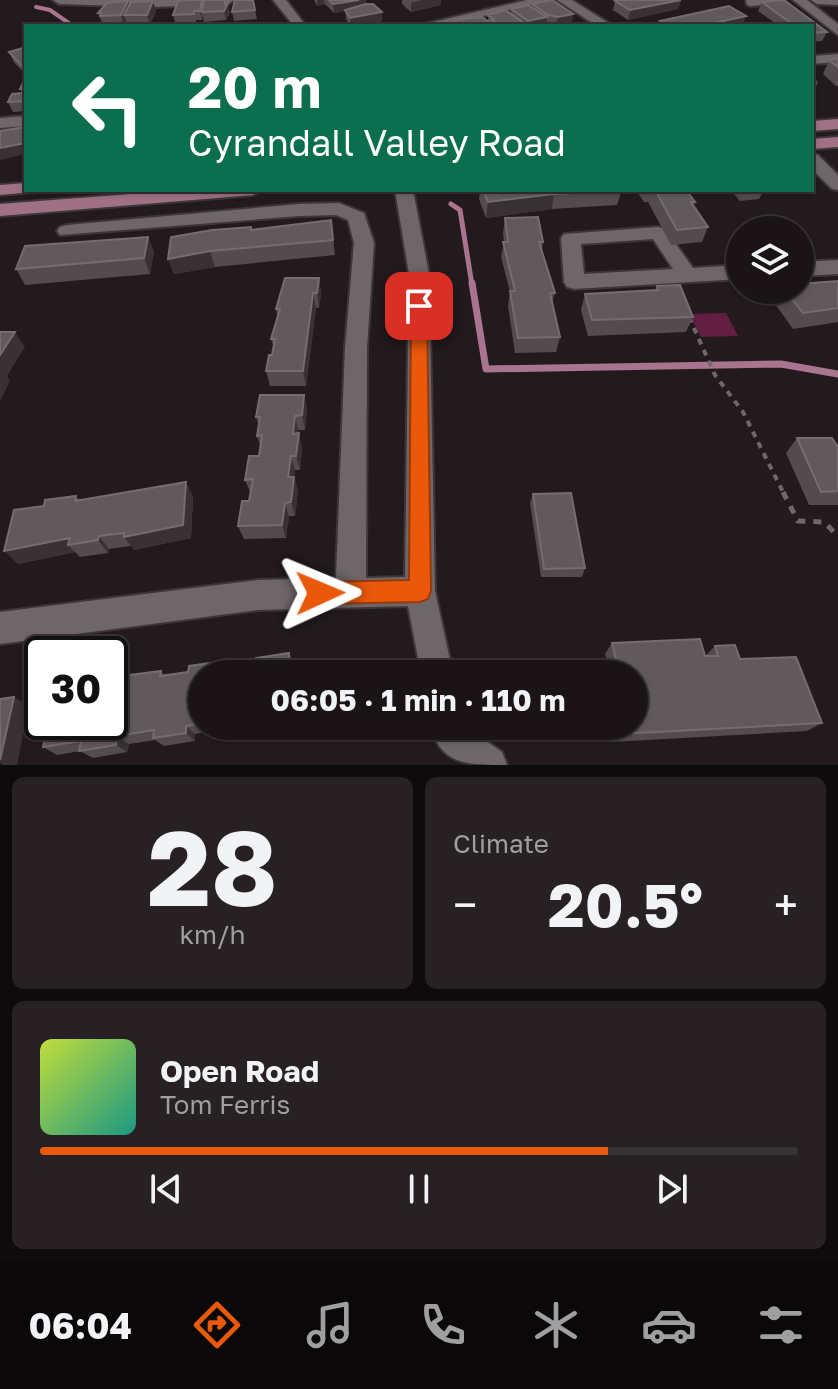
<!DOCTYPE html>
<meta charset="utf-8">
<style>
:root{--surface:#1a1416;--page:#272123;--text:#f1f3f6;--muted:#9f9ea1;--line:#383335;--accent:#ea580c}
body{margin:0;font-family:"Golos Text",sans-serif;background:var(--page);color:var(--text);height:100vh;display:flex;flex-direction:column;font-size:30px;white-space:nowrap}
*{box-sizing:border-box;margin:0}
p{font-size:26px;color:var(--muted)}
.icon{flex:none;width:44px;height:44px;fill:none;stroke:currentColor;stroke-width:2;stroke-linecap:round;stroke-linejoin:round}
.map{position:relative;height:765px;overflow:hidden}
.drawer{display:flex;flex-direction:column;gap:12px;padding:12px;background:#0e0b0c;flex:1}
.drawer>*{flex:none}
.hud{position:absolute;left:24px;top:24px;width:790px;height:168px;border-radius:0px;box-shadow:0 2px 6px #0004,0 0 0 2px var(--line);background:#0b6e4f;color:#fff;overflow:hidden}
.fabs{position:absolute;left:726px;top:216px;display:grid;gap:16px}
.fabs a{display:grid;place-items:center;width:88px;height:88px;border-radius:50%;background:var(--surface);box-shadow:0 2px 6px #0004,0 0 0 2px var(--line);font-size:40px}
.speed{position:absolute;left:24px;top:636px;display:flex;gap:16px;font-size:40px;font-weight:700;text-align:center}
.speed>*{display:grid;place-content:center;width:104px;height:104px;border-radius:50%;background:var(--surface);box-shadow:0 2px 6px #0004,0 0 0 2px var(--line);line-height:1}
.speed .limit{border:4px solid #111;border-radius:12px;background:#fff;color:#111}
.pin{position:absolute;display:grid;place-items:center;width:68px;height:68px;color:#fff;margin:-34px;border-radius:16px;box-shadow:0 4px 12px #0006}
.me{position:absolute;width:88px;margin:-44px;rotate:89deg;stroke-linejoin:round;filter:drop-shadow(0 0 6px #0008)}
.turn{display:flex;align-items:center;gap:28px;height:168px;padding:0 32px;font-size:36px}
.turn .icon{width:104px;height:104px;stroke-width:2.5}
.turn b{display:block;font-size:56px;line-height:68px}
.big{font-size:60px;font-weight:700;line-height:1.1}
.drawer .tile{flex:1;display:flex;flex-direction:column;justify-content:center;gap:12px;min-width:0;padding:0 28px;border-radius:12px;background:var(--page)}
.drawer .dial{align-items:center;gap:0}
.dial b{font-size:104px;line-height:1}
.song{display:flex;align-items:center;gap:24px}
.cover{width:96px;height:96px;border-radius:12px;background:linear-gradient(135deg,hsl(70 70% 55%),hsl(170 70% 35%))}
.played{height:8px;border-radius:4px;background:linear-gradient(90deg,var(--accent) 75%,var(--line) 75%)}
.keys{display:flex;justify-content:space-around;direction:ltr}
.heat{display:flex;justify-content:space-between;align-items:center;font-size:44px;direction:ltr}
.drawer .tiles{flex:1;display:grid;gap:12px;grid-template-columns:1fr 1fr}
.tile:last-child{grid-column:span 2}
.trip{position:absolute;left:188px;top:660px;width:460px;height:80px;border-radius:40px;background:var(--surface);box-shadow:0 2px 6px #0004,0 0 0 2px var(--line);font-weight:700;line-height:80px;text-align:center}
.tabs{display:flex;height:128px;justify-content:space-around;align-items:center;background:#0a0809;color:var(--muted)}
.tabs .icon{width:56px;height:56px}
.tabs .on{color:var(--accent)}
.tabs b{font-size:36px;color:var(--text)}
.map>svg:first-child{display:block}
</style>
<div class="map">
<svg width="838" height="765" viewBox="0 0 838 765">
<rect width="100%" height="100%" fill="#221a1d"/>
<path fill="#621f41" d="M726,313l12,23 -37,1 -12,-23z"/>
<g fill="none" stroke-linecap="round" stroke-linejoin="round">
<path stroke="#a9748d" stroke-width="4" d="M36,7l14,3 23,16"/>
<path stroke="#a9748d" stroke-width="5" d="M451,204l9,6 12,75"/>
<path stroke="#a9748d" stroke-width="7" d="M472,283l14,86 295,-5 57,10"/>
<g stroke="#3c3739" stroke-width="4">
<path id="minor" d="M53,0h181l-6,4 -74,3 -95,-3z
M273,0h13l20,26h-12z
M527,0h24l-110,26h-25z
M557,0h15l41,26h-16z
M746,0h39l-6,4 -28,2 -4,-1z
M793,0h14l31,24v11z
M811,0h27v5l-21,-1z
M838,54v8l-26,2v-8z
M26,116v10l-26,2v-10z
M812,154l6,1 20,20v15l-6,-1 -20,-20z
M395,190h18l16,84 6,317 18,83h-32l-13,-68 -150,4 -258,34v-32l258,-32 78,-2 9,-230 9,-105 -6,-23 -12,-5 -37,1 -239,19 -3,-4 3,-4 7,-2 232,-21 40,-1 25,10 10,30 -7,105 -1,230 39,-1 4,-303z
M658,227l7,2 28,39 47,-3v14l-166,10 -7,-2 -3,-5 -3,-44 3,-4zM653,239l20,30 -89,5 -3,-30z
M838,260v14l-38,2v-14z
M431,726h34l37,26 5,13c-39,0 -67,0 -76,-39z"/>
</g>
<g stroke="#3c3739" stroke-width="4">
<path id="major" d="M838,119v10l-26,2v-10z
M838,137v10l-26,2v-10z
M26,183v7l6,2 -32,3v-10z
M183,190h79l-9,5 -253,21v-12z"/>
</g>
<path stroke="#6f686b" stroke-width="4" stroke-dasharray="6 6" stroke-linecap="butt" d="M689,317l26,58 28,37 41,82"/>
<path stroke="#6f686b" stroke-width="5" stroke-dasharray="8 8" stroke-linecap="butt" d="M783,492l15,29 26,1 14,14"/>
<use href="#minor" fill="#6f6669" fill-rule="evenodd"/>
<use href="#major" fill="#a07085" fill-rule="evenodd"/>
</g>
<path fill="#534b4e" d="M226,0l4,13 -4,7 -22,2 -1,-6 -1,4h-6v3l-20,2 -3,-10 30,-10z
M314,0h52v4l16,17 -25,5h-7l-4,-7 -1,-8 -11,2 -9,-9 -8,2z
M402,0h39v5l-30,7 -9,-8z
M681,0l-3,9 -50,11 -15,-10 2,-9z
M153,1l3,10 -6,14 -23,-1 -1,-3 -2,4h-21l-5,-12 31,-8z
M762,2l65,30 -5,9 -10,1v-16h-33l-21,-15z
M532,4l40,19 -14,3 -12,-2v2h-86v-7l28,2v-6l23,-1v-5l20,-2z
M255,10l2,9 -23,2 -2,-9z
M26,47v28l-12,-13 -5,-10z
M838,59v27h-2l-13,-12 6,-14z
M812,76l6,6 -6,13z
M26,79v32l-13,1 -5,-10 14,-9 -2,-4z
M480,190h142l-5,15 -65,4 -66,9 -7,-19z
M636,190h50l9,12 -1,4 14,21 -6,15 -31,3 -23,-43h-4z
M731,190h33l-5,9 -19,2z
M505,218l38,24 -1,9 13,42 -3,10 8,34 -4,15 -41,1 -7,-47 2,-14 -9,-35 3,-15 -1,-9z
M331,220l4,35 -120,12 -41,7 -6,-15 84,-29z
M148,237l6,15 -4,22 -125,11 -9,-16z
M319,278l2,15 -2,15h-3l-10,78h-36l-4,-15 6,-16 2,-7 -3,-9 6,-22 -1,-8z
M838,281v41l-45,7 -20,-28 7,-11h20z
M657,286l36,31 -7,15 -98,4 -7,-26 4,-16 70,-4z
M304,395l3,14 -2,21h-7v3l4,15 -2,22h-5l-1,7 4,14 -3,25h-6l-3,22 -42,1 -6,-13 11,-25 2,-7 -6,-14 14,-24 1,-11 -3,-9 2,-10 -3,-9z
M797,438l41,9v58h-29l-23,-52z
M533,494l52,74 -3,9h-41l-11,-74z
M76,496l3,4 114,-4 -2,42 -57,12 -3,-4 -22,3 -1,4 -28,4 -5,-5 -57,12 26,-58z
M612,643l93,13 10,-10 25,13 82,64 -15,8 -196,11 -3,-16h26v-52h-37l-1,-4 7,-10h4l-2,-6z
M294,663l-92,11v52h62v4l-35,5 -5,-6 -29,5v7l-31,5 -9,-6 -26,4 -2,8 -34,6 -13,-7 -23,4 -14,-8 78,-62 40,-14 4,5 65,-9z"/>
<path fill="#393134" d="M202,0l2,8 -2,4v8l-2,-9z
M225,0l2,6 1,-3 2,10 -4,7 -2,-9z
M317,0h7l1,4 -8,2z
M359,0h7v8l-32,5 -1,-9z
M422,0h19v5l-30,7v-9z
M681,0l-3,9 -50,11 2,-10z
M128,1l3,10 -7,4 2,6 -2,4 -3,-10z
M153,1l3,10 -6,14 -3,-10z
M382,12v9l-31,5 -1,-8z
M573,14l-1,9 -16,3 2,-9z
M746,16l-3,10h-42z
M547,17l-1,9h-18v-5z
M25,143l1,11 -26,6v-12z
M554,194l-2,15 -66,9 2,-16z
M148,237l6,15 -4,22 -6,-16z
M210,251l5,16 -41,7 -6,-15z
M319,278l2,15 -2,15 -2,-15z
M313,293l3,15 -10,78 -3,-15z
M15,332l10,15 -18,29 3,5 -10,20v-46z
M304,395l3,14 -2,21 -3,-15z
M295,416l3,14 -2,18 -3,-14z
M299,433l3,15 -2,22 -4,-14z
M291,456l4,14 -3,21 -4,-14z
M294,477l4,14 -3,25 -4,-14z
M186,482l7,14 -2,42 -57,12 -10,-13z
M285,503l4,13 -3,22 -4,-13z
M99,536l10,13 -1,4 -10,-13z
M70,538l-2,7 7,7 -57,12 -14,-13z
M289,653l5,10v11h-4z
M14,697l15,9 -12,59h-13l-4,-2v-3z
M186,726l9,8v7l-9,-8z
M117,736l12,8 -2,8 -11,-7z"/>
<path fill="#615a5d" stroke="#746d70" stroke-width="2" d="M189,0h13l-2,11h-6v3l-21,1 5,-14z
M204,0h21v4l3,-1 -4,8 -22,1z
M235,0h18l2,10 -23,2z
M329,0h30l-26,4z
M552,0l21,14 -15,3 -10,-2 -16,-11z
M619,0h62l-51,10 -15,-9z
M784,0l43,32 -15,1v-7h-17l-33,-24z
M128,1l-7,14 -21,1 1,-3h-3l9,-10z
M153,1l-6,14h-23l7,-13z
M366,4h7l9,8 -32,6 -5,-8z
M528,5l19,12 -19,4 -17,-12z
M729,6l17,10 -45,10h-33l-8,-5z
M505,10l19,13 -15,3h-7l-11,-6 3,-1 -6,-4z
M482,17l12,9h-26l-8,-7z
M441,22l5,4h-16z
M26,47v17l-4,2 -13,-14z
M838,59v8l-9,-7z
M25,79l1,22 -18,1 4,-8 10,-1 3,-4h-5z
M26,127v16l-26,5v-17z
M483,190h139l-68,4 -66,8z
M655,190h31l9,12h-4l17,25 -31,3z
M538,217l5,25h-4l16,51h-5l10,44 -42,1 -8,-47h5l-12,-49h5l-3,-24z
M331,220l2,20 -123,11 -42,8 3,-22 41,-7 39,-3v3z
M148,237l-4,21 -128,11 9,-23z
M285,278h34l-2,15h-4l-10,78h-37l3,-16h3l3,-16h-4l9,-30h-4z
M838,281v27l-35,5 -18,-23h15v-6z
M680,285l13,32 -101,3 -7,-26 73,-4 -1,-4z
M0,332h15l-15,23z
M260,395h44l-2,20 -7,1 -2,18 6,-1 -3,23h-5l-3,21h6l-3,25 -6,1 -3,22 -44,1 4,-25h7l4,-22 -8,1 4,-24h10l3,-21 -5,1 3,-19h-4z
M797,438h35l6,9v44l-17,1z
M186,482l-3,43 -59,12v-4l-25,3 -1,4 -30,5 2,-7 -66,13 10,-41 30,-4 1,-6 31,-4 -1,5z
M571,493l14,75 -41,1 -11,-75z
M700,639l5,17h13l-3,-10 20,-1 5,14 56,-2 26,66 -203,11 -2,-8h17v-52h-28l-3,-14h13l-4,-17z
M289,653l1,21h-88v49l-16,3v7l-33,5 1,-8 -37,6 -1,9 -37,6 2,-10 -38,6 5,-25h62v-36l11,-1 1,-9 39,-5 -1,5 28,-4 1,-6 37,-5v6l30,-4v-5z
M14,697l-14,63v-61z"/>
<path fill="#ea580c" stroke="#983908" stroke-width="2" d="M419,300l8,6 4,285 -3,8 -8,3 -100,2 -8,-3 -4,-8 4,-8 8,-3 89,-2 2,-274z"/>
</svg>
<div class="fabs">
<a><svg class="icon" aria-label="layers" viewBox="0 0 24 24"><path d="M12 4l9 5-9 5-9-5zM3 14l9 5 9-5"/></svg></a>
</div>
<div class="speed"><div class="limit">30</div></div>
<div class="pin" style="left:419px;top:306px;background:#d93025"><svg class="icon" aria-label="arrive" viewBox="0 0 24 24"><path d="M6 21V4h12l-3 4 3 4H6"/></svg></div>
<svg class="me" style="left:320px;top:593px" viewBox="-20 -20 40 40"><path d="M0-17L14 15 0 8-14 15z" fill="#ea580c" stroke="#fff" stroke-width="4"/></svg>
<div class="trip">06:05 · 1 min · 110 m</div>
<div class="hud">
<div class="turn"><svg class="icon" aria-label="left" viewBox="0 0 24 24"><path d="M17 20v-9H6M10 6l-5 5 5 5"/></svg><div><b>20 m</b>Cyrandall Valley Road</div></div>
</div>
</div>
<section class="drawer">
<div class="tiles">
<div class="tile dial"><b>28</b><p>km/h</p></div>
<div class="tile"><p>Climate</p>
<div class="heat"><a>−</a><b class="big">20.5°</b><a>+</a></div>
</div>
<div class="tile">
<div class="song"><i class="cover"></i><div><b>Open Road</b><p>Tom Ferris</p></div></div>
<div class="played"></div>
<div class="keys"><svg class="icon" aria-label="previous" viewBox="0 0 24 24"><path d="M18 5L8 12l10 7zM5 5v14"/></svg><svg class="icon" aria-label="pause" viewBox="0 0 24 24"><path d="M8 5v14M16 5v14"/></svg><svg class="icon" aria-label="next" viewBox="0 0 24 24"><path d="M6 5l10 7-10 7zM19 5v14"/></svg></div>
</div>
</div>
</section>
<nav class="tabs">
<b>06:04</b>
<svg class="icon on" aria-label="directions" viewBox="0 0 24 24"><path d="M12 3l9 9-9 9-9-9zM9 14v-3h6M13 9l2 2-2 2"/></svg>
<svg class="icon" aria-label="music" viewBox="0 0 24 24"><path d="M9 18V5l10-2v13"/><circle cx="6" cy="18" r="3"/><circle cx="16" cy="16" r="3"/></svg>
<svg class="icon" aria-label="phone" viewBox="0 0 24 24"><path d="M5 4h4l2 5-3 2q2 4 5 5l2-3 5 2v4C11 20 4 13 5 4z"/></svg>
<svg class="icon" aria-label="climate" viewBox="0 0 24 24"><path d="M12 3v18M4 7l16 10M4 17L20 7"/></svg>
<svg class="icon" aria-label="car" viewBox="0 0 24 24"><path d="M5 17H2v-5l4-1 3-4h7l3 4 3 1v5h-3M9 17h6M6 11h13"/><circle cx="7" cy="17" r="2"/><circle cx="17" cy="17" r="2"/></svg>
<svg class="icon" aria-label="filters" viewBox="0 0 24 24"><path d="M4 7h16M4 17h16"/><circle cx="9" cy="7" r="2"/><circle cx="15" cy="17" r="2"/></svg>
</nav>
